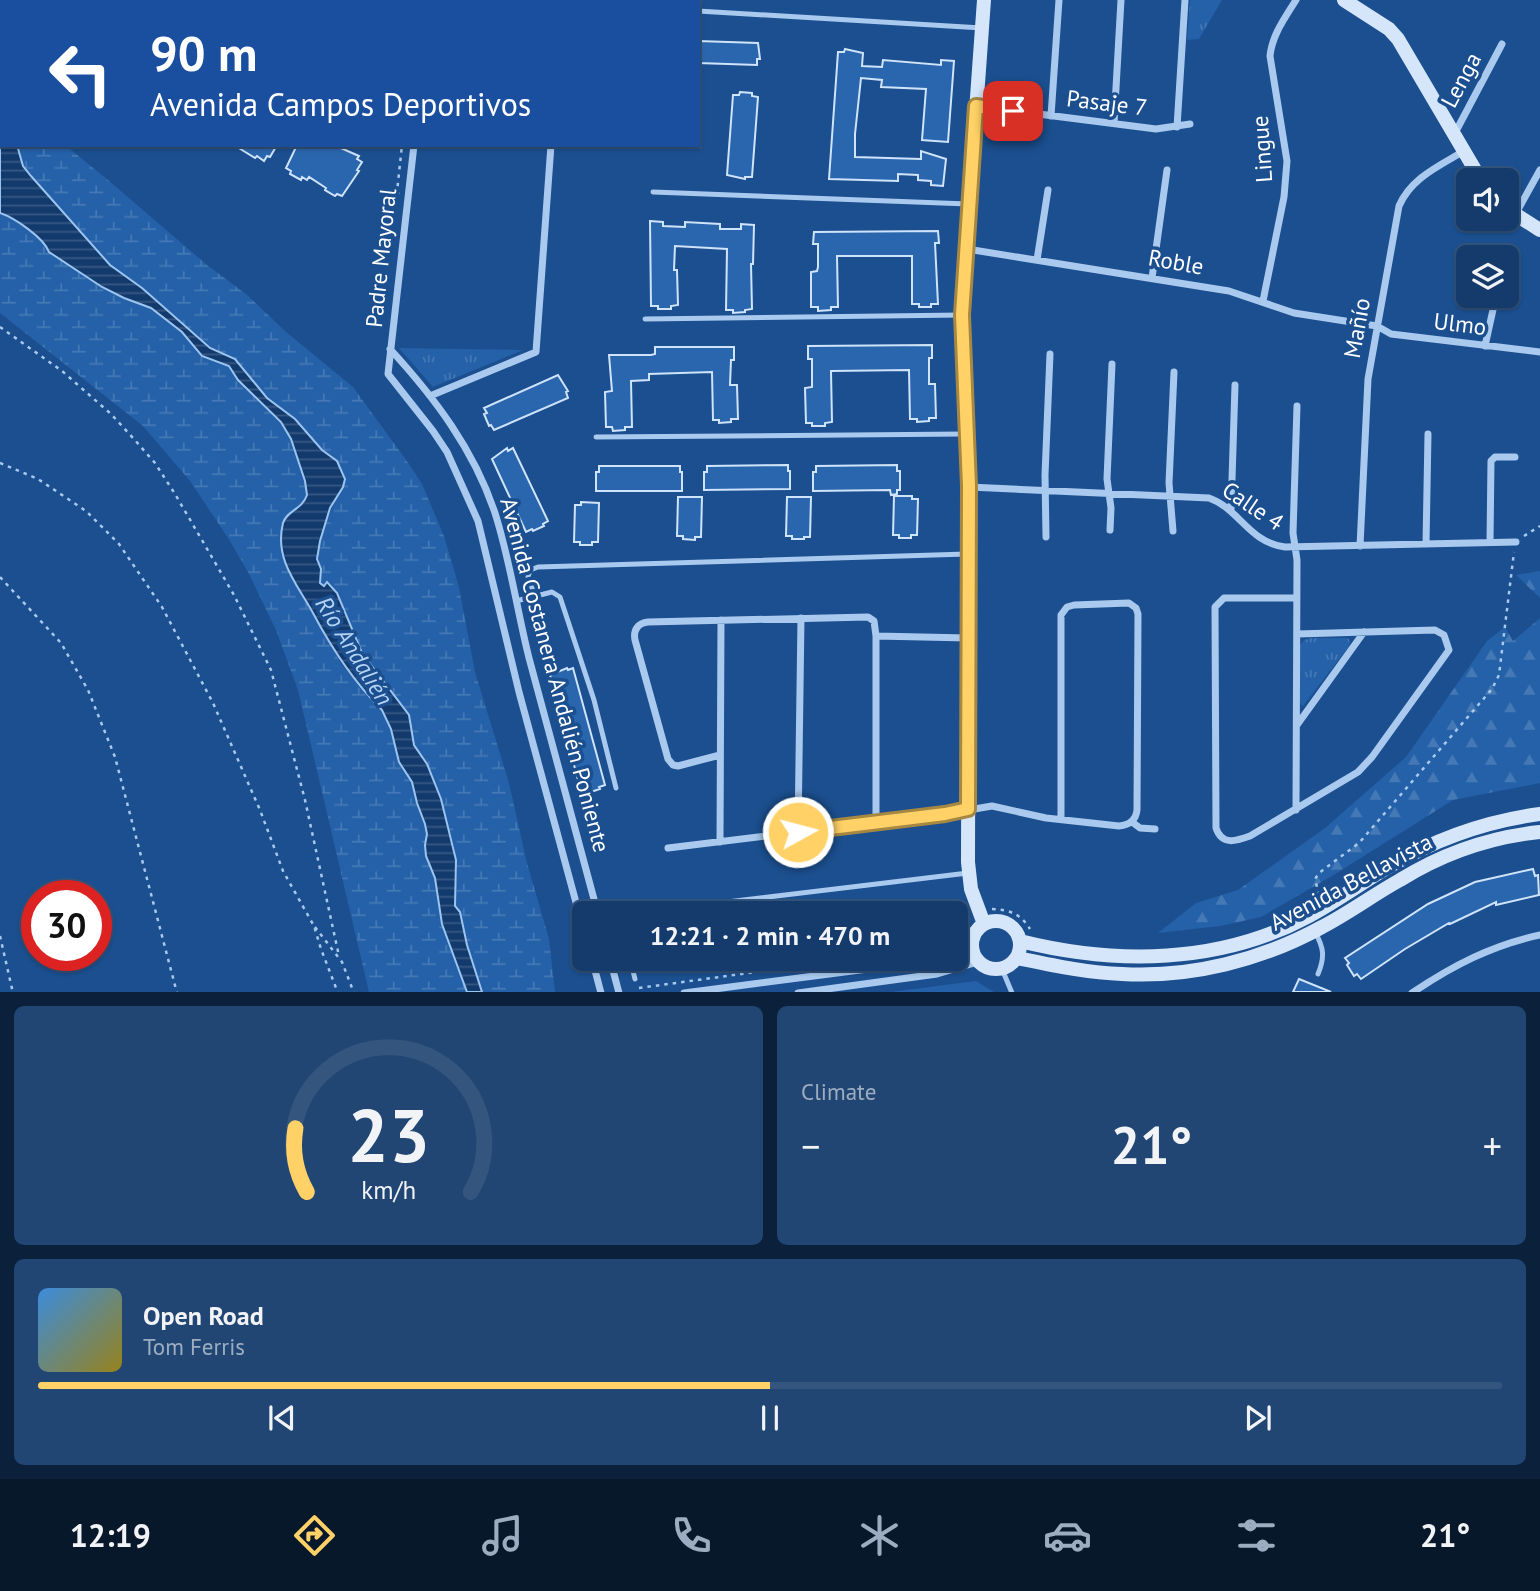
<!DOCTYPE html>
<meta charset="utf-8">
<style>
:root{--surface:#143b6b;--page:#214673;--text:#f1f3f6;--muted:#9dadc1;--line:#33557e;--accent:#ffd166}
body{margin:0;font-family:"PT Sans",sans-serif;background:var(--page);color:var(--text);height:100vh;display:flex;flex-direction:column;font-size:26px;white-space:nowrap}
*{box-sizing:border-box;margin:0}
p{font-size:23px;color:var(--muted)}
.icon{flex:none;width:38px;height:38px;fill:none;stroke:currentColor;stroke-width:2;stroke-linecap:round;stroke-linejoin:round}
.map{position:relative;height:992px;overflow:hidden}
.details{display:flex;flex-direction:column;gap:14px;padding:14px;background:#0b203b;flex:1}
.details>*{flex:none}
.guide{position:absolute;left:0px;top:0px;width:700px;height:147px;box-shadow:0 2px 5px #0004,0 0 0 2px var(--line);background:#1a4fa0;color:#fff;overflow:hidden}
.fabs{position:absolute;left:1456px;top:168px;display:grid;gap:14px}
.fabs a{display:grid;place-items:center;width:63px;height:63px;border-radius:10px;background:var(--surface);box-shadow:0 2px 5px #0004,0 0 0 2px var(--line);font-size:35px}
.speed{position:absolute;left:21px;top:880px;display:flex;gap:14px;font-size:35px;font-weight:700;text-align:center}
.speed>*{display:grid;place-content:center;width:91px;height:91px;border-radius:50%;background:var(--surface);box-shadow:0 2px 5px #0004,0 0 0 2px var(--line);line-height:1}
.speed .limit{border:10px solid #d22;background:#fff;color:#111}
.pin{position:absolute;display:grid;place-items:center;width:60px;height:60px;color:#fff;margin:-30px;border-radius:14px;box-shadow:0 4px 10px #0006}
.me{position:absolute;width:77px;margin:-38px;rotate:83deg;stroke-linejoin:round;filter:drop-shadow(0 0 5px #0008)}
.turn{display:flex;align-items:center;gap:24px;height:147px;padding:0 35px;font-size:32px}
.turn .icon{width:91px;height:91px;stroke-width:2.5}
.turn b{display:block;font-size:49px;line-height:60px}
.big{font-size:52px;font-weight:700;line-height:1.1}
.details .card{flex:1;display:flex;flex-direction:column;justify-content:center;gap:10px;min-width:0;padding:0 24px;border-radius:10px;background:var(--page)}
.details .dial{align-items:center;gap:0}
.dial svg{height:182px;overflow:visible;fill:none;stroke:var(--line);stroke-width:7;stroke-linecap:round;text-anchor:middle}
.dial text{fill:var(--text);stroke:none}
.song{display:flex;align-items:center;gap:21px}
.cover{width:84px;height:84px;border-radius:10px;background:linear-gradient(135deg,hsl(210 70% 55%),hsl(50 70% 35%))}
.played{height:7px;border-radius:4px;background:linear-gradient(90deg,var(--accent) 50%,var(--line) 50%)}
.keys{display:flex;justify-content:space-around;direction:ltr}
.heat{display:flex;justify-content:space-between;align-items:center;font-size:38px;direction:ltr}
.details .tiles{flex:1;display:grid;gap:14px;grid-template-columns:1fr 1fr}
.card:last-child{grid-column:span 2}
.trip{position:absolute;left:572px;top:901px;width:396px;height:70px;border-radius:10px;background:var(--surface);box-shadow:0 2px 5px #0004,0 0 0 2px var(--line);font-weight:700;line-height:70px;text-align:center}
.dock{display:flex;height:112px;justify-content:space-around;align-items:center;background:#08182b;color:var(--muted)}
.dock .icon{width:49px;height:49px}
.dock .on{color:var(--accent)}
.dock b{font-size:32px;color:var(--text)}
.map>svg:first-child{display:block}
</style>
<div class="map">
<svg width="1540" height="993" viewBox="0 0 1540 993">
<defs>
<pattern id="grass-tufts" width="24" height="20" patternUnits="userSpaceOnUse" patternTransform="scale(1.75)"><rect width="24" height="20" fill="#2461a8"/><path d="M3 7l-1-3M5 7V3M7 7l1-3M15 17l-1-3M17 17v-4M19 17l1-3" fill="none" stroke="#4579b5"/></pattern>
<pattern id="forest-firs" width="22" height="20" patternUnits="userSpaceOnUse" patternTransform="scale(1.75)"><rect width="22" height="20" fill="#2461a8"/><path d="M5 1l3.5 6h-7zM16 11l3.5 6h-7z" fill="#4579b5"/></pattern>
<pattern id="wetland-marsh" width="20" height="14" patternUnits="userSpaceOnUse" patternTransform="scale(1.75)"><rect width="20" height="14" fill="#2461a8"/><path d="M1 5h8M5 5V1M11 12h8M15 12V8" fill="none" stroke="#4579b5"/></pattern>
<pattern id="water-rules" width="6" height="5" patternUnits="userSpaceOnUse" patternTransform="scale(1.75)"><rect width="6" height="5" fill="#123a6d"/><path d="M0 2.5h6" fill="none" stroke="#365883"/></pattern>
</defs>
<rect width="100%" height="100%" fill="#1b4f8f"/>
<path fill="url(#grass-tufts)" d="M1190,0h32l-23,39 -12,1z
M399,348l124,2 -90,37z
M1311,638h35l3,1 1,6 -47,61 -3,-3v-58l4,-5z"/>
<path fill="url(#forest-firs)" d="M1540,571v27l-24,-23z
M1540,618v165l-87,17 -121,76 -71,41 -41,9 -62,7 38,-30 42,-13 87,-62 81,-71 81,-116 18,-14 8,14z"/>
<path fill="url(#wetland-marsh)" d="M17,145h48l43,35 99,85 39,29 39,37 68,56 56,77 13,20 22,52 15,51 16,85 34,111 18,80 22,76 6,53h-73l-15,-47 -7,-33 -5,-6 2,-37 -3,-23 -14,-47 -13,-35 -13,-19 -5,-30 -52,-70 -15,-40 -15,-22 -6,3c-7,-41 3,-64 22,-99l-10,-31 -11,-6 -27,-31 -28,-21 -40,-43 -10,-3 -14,-10 -61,-54 -32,-23 -79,-89 -8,-10z
M0,213c15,5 44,25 49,39l53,35 22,11 27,10 31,24 20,24 28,10c12,21 32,33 47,51 12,14 34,62 30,80 -2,8 -9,12 -15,15l15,91 35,62 40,45 9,19 11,40 10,13 16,52 -2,22 9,22 7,46 25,68h-98l-71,-302 -22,-60 -28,-58 -18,-31 -40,-60 -47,-55 -143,-113z"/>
<path fill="#2461a8" d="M976,981l18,11h-104z"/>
<path fill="url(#water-rules)" stroke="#9cc4f0" stroke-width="2" d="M0,116l2,29h15l6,21 8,10 79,89 32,23 68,60 25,11 32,39 28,21 27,31 15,11 8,18 -2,8 -13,21 -10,33 -3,18 4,10 -1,14 4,3 3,-4 10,11 25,60 47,62 5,30 13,19 14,35 15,61 -1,46 5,6 7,33 15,47h-15l-25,-68 -7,-46 -9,-22 -1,-11 2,-11 -2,-10 -8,-21 -5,-21 -13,-20 -8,-33 -9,-19c-29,-29 -50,-61 -69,-97 -16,-29 -39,-54 -30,-90 4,-13 19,-13 24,-28l-2,-14 -14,-42 -10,-17 -43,-42 -9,-14 -27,-10 -20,-24 -31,-24 -27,-10 -22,-11 -53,-35c-5,-14 -34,-34 -49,-39z"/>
<path fill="#2a66ad" stroke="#cfe3fa" stroke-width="2" d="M698,41l60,2 2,16h-3v6l-59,-2z
M845,49l18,4 -1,13 20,1 1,-7 58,5v-5l13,1 -6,81 -26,-2 4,-51 -45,-2 1,-7 -21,-2 -6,56v23l66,2v-8l25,8 -3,27 -12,-1v-4l-13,-1v-5l-20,-1v7l-69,-2 9,-127h6z
M740,92l12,1v3l6,1 -6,80h-7v2l-18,-4 6,-80h6z
M234,145h43l-7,12 -3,-1 -3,5 -7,-5 -2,2z
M297,145h37l25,11 -2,3 5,3 -5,8 2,1 -17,25 -5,-2 -2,2 -10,-6 1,-2 -17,-11 -2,3 -5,-3 -1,3 -11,-6 1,-3 -5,-3z
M650,221l13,1v4l22,1v-5l35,2v5h21v-5l13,1 -1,39h-2l1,45 -7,1v2l-12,1v-3h-7l1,-61 -52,-3 -1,24h3l1,35 -7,1v3h-13v-3h-7z
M938,231l1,12h-4l3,61h-7v3h-12v-3h-7v-48h-75l1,51h-7v3l-13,1v-4h-7v-35l6,-1 1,-4v-23h-5l1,-12z
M932,345v13h-3v26h6l1,34h-7v3l-12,1v-3h-7l-1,-49 -78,1 1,51 -7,1v3h-13v-3h-6l-1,-35 7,-1v-28h-4v-13z
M655,347h79v13h-3l-1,25h7l1,34h-7v3l-12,1v-3h-6l-1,-48 -63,2v6l-18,1 1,46h-7v3l-12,1 -1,-4h-6l-1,-35 7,-1 -3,-36h42l4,-1z
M558,375l10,16 -2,1 2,6 -74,32 -3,-5 -2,1 -5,-12 3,-1 -3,-5z
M507,448l1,3 5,-3 35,73 -5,3 1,2 -11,5 -1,-2 -6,3 -34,-73z
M788,465v6h2v18l-86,1v-18h3v-6z
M897,465v6h3v19h-3v4l-6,1 -1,-5 -77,1v-19h3v-6z
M599,466h81v6h2v19h-86v-19h3z
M894,496h18v3h6l-1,36h-6v3h-12v-3h-6z
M678,497h24l-1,40h-6v3l-12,-1v-3h-6z
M787,497h24l-1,40h-6v2h-12v-3h-6z
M581,502l18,1 -1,39h-6v3h-12v-3h-6l1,-37h6z
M567,668l1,2 5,-2 32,117 -6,2 1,2 -12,4 -1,-3 -6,1 -31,-116z
M1533,869l2,7 3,-1 1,20 -43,10v-3l-46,22 -1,-1 -44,26 -44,30 -4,-5 -3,2 -7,-11 2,-2 -4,-5 83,-54 47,-22z
M1299,979l32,13h-38z"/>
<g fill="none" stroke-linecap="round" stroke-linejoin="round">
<path stroke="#a9c9ee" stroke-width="2.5" stroke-dasharray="3.5 5" stroke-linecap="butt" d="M399,194l-2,-2 5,-47
M0,327l62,44 49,43 22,24 22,25 20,31 59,101 37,75 34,130 34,156
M0,463l38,16 48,32 33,33 43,63 51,96 47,107 23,61 31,55 7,23 17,44
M1524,536l16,-10
M0,577l61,66 27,47 27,67 62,236
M1319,895l-4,-16 4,-6 40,-30 133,-154 7,-14 15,-123
M992,909c17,1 28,4 38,20
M315,927l27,35 12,31
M0,936l13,57
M956,940l7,-9 3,-12 4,-1
M639,988l212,-29"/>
<path stroke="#a9c9ee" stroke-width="5" d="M698,11l284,17
M653,192l315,12
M645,319l317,-4
M596,437l368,-3
M535,596l-7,-19 2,-7 8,-3 429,-13
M516,601l36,-9 8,5 34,103 22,88
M627,914l341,-41
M1315,932c9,16 10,25 3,42
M630,959l5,20
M1002,969l10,24"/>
<path stroke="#a9c9ee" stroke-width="7" d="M171,0l3,2
M258,2l1,-2
M372,2v-2
M976,106l180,23 34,-5
M1051,116l8,-116
M1114,123l7,-123
M1177,127l8,-127
M1455,133l47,-89
M414,145l-26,229 45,57 14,21 31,69 41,171 65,240
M1515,215l25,-45
M967,249l262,42 65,22 83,13 14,8 149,18
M1037,260l11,-70
M1152,278l15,-108
M1263,301l21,-104 3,-36 -17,-105c2,-21 15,-38 26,-56
M1485,346l11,-50
M390,349c45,49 84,101 105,164 15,47 22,97 34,145 23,85 46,170 69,256
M430,396l106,-44 15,-207
M969,487l240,11c31,11 39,44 76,49l231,-5
M1231,511l4,-126
M1110,530l1,-22 -4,-29 5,-115
M1173,531l-4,-48 5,-111
M1046,537l-1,-62 5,-121
M1490,542l1,-81 4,-4h20
M1426,544l2,-110
M1360,546l8,-167 31,-173c12,-28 40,-40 65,-55
M1297,634l138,-4 9,5 5,15 -77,107 -14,15 -108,64c-14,5 -28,10 -34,-8l-1,-221 9,-9h73
M876,636l92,2
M1297,725l67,-93
M720,755l-42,11 -5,-1 -5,-6 -33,-119c-2,-10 3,-17 13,-18l220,-5 6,4 2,15v187
M1296,810l1,-250 -4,-27 4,-127
M1132,822l8,6 15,1
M798,832l3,-214
M720,842l1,-222
M668,848l277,-34 47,-8 54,12 73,8c10,-1 17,-6 18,-16l1,-196 -2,-6 -7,-5 -55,2 -7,2 -6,8v204
M956,955l16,-13
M592,959l9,34
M610,959l9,34
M684,993l261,-34
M798,993l139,-19 41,-12
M1412,993c40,-27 80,-48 128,-58"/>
<path stroke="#d6e6fa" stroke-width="14" d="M984,0l-21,292 -1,44 7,151 -1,375 3,27 13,35
M1344,0l45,29 9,10 83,141
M1507,209l33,21
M972 945a24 24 0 1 1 48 0a24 24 0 1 1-48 0Z
M1020,941c96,24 200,23 289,-25 28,-15 54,-34 81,-50 46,-27 97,-45 150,-52
M1017,958c34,7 70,15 105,16 69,4 140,-14 200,-47 27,-14 51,-32 78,-47 42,-26 91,-43 140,-48"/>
</g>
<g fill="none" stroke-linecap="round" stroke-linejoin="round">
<g stroke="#a68842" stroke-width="18">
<path id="route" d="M798,832l147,-18 23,-5 1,-323 -7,-171 14,-209 37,5"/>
</g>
<use href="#route" stroke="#ffd166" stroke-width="12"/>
</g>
<g text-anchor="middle" stroke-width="7" stroke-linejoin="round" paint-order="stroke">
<g font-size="23" fill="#fff" stroke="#1b4f8f">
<text transform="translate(1461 80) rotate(-62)" y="8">Lenga</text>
<text transform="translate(1107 103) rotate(7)" y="8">Pasaje 7</text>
<text transform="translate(1262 149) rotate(-94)" y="8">Lingue</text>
<text transform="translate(381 258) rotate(-84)" y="8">Padre Mayoral</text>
<text transform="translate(1176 262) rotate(10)" y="8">Roble</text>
<text transform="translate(1460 324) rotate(7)" y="8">Ulmo</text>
<text transform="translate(1357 328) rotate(-80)" y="8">Mañío</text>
<text transform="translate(1253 506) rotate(34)" y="8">Calle 4</text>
<text transform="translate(555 675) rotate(75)" y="8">Avenida Costanera Andalién Poniente</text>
<text transform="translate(1351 882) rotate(-28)" y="8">Avenida Bellavista</text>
</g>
<g font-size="24" font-style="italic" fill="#b5d3f5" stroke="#1b4f8f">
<text transform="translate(354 651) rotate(58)" y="8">Río Andalién</text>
</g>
</g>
</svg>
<div class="fabs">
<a><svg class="icon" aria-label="sound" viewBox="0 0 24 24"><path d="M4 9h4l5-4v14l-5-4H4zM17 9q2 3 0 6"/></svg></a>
<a><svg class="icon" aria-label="layers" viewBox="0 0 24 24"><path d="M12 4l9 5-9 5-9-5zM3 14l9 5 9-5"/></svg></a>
</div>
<div class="speed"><div class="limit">30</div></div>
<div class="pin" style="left:1013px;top:111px;background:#d93025"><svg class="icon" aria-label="arrive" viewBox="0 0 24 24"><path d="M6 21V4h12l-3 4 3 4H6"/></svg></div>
<svg class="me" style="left:798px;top:832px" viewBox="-20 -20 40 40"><circle r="17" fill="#ffd166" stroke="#fff" stroke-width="3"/><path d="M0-11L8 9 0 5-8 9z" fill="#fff"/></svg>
<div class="trip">12:21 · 2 min · 470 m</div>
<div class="guide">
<div class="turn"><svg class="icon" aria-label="left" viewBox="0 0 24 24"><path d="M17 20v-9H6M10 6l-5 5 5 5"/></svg><div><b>90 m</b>Avenida Campos Deportivos</div></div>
</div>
</div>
<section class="details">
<div class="tiles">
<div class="card dial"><svg viewBox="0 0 100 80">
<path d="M14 69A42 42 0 1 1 86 69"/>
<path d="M14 69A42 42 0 0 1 9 41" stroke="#ffd166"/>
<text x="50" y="56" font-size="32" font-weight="700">23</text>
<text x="50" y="72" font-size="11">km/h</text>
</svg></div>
<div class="card"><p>Climate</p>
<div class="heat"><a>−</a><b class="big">21°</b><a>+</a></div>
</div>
<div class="card">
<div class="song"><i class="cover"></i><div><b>Open Road</b><p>Tom Ferris</p></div></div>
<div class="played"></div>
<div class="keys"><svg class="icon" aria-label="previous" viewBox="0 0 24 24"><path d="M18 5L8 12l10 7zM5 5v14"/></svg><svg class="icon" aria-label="pause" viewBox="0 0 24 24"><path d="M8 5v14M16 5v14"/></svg><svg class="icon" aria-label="next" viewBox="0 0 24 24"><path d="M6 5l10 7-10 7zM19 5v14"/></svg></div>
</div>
</div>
</section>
<nav class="dock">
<b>12:19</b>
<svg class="icon on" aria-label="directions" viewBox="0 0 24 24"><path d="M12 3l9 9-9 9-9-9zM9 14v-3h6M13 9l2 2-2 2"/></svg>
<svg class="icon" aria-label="music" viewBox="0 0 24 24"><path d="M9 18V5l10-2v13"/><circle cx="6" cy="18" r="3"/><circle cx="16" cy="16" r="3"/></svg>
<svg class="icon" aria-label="phone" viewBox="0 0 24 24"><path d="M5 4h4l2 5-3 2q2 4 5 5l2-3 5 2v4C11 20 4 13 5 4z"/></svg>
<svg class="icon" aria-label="climate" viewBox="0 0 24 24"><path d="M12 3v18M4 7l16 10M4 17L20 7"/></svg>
<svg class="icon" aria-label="car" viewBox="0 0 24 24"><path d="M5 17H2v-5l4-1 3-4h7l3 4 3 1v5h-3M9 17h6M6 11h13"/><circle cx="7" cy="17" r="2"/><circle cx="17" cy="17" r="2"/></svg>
<svg class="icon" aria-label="filters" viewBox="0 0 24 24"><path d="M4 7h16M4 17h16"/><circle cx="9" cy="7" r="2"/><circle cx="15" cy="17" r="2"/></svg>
<b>21°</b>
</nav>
